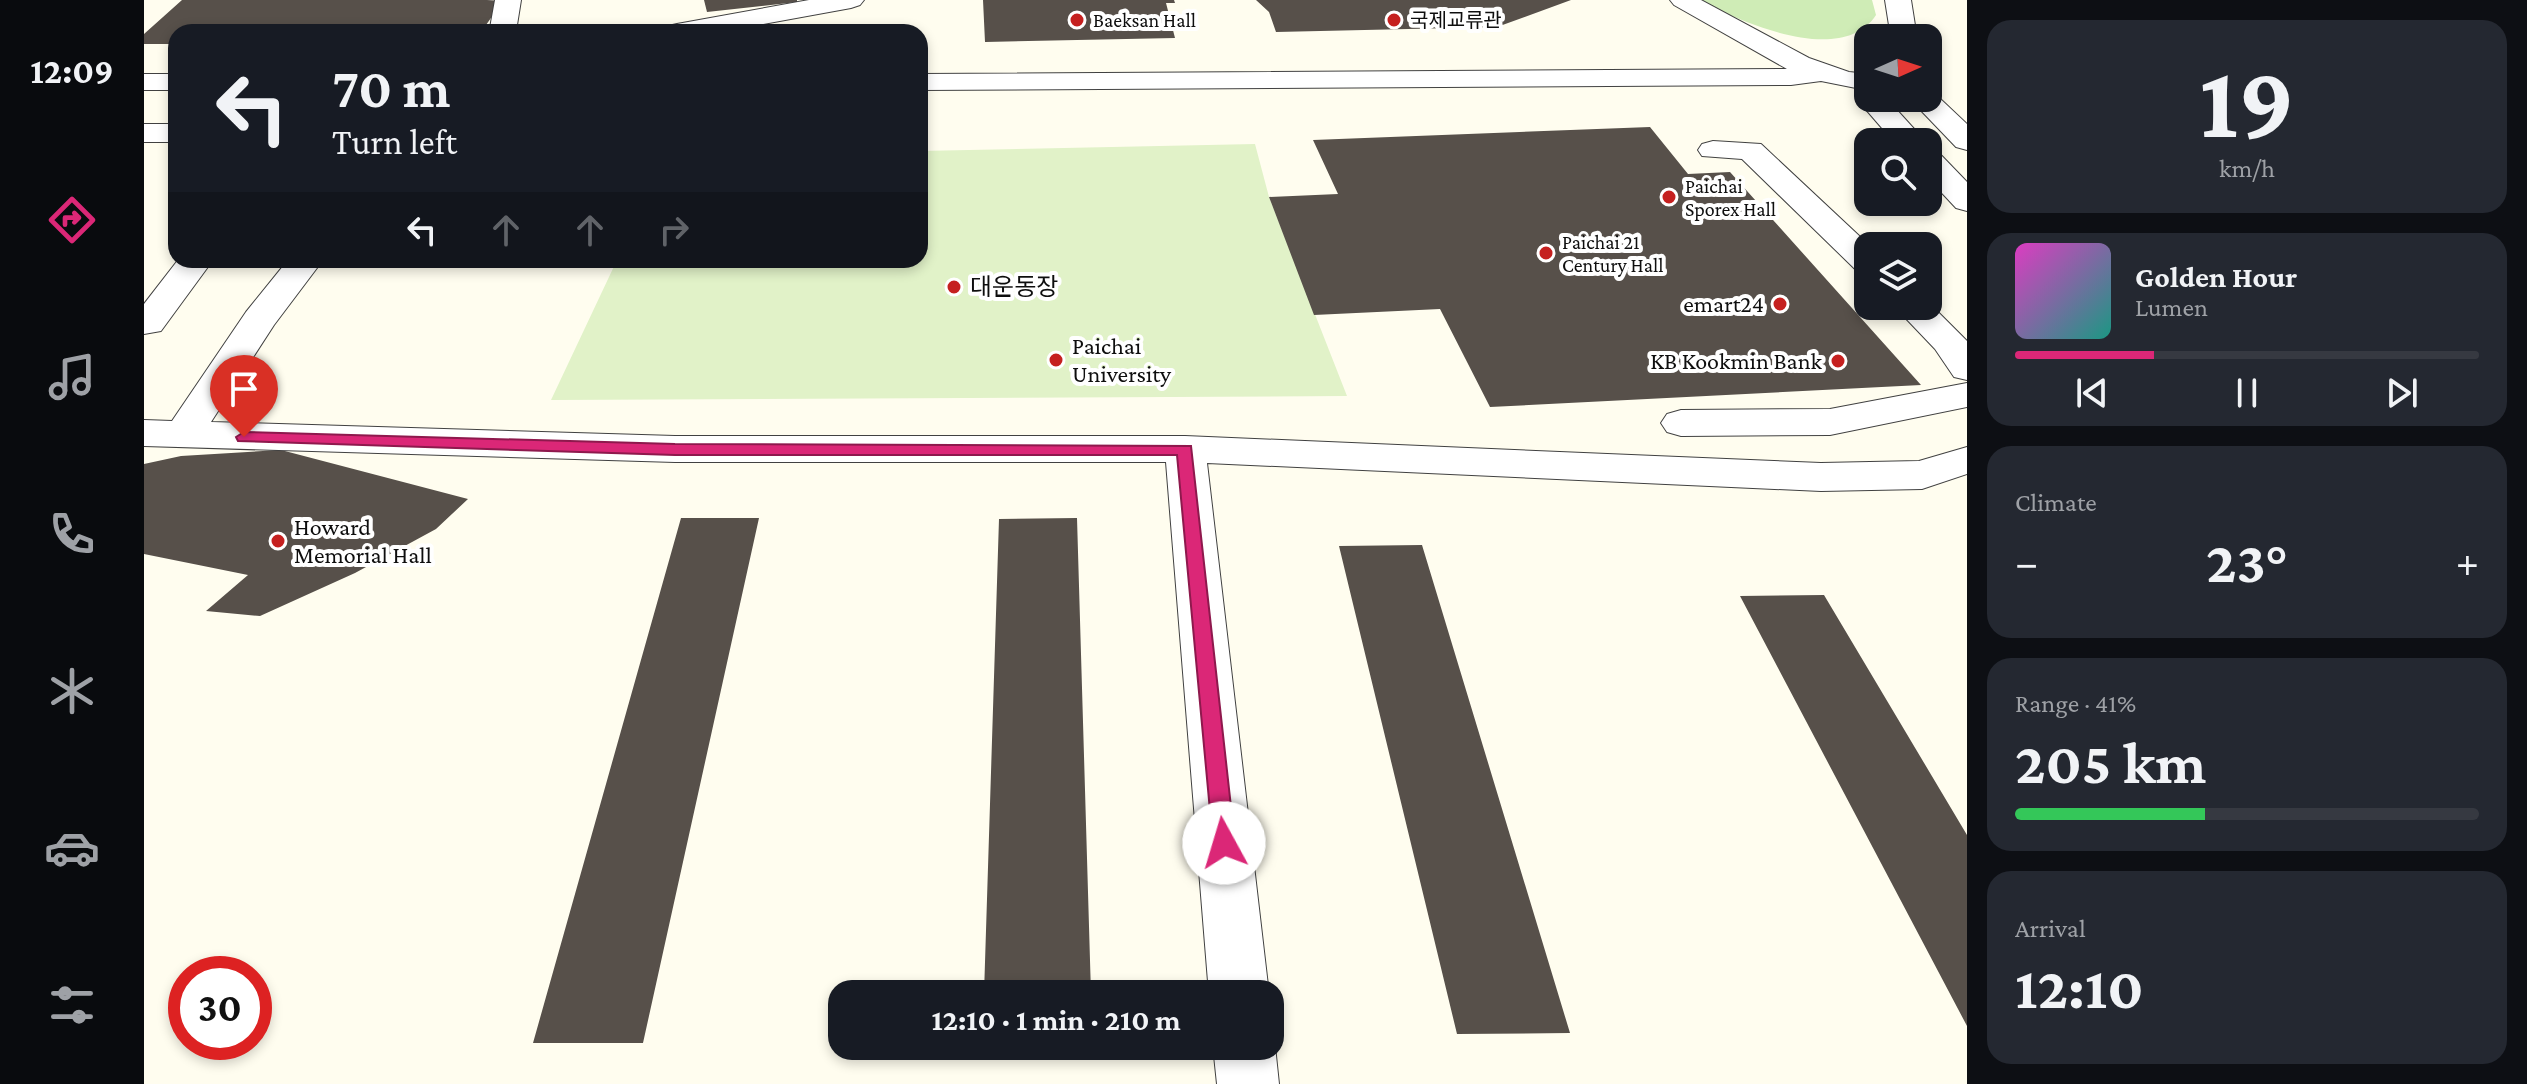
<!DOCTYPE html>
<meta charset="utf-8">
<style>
:root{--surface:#171b24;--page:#242831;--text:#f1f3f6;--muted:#9ea1a6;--line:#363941;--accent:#db2777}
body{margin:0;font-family:"Crimson Pro","Noto Sans KR",serif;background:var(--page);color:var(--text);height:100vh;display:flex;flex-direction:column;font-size:30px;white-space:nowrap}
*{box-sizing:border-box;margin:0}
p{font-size:26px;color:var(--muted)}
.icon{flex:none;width:44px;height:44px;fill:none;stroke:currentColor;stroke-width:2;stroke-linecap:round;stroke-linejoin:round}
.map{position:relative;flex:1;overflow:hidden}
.details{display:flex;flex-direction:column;gap:20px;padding:20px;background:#0d0f14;width:560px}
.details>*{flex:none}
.hud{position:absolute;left:24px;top:24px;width:760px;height:244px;border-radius:24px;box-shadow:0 4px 12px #0003;background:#171b24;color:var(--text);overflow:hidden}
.needle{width:52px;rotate:87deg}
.buttons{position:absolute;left:1710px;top:24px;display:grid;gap:16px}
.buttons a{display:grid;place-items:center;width:88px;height:88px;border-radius:16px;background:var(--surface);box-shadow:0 4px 12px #0003;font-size:40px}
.speed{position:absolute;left:24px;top:956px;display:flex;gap:16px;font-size:40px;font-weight:700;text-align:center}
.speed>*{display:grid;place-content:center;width:104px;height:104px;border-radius:50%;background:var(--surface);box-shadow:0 4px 12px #0003;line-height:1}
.speed .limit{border:12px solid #d22;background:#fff;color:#111}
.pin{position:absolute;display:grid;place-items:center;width:68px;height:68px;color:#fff;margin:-82px -34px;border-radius:50% 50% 50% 0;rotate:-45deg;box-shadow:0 0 8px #0007}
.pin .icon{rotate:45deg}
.me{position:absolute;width:88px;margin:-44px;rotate:354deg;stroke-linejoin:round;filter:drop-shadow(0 0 6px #0008)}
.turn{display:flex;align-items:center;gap:28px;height:168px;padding:0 32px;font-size:36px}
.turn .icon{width:104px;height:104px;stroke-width:2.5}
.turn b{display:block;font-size:56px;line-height:68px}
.lanes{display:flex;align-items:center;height:76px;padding:0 32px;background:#0003;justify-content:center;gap:40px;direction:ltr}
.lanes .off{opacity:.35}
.big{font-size:60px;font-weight:700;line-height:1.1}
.details .widget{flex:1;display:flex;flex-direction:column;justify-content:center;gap:12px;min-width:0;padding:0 28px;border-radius:24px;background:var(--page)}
.details .dial{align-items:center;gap:0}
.dial b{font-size:104px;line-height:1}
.song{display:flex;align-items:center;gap:24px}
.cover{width:96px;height:96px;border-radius:12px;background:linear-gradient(135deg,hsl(310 70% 55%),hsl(170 70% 35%))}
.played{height:8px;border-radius:4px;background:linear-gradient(90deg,var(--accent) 30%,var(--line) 30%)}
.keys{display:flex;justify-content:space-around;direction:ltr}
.heat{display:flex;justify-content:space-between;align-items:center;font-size:44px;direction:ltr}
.charge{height:12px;border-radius:6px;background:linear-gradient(90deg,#34c759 41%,var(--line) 0)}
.trip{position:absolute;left:684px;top:980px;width:456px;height:80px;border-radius:24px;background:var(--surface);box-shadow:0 4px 12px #0003;font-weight:700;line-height:80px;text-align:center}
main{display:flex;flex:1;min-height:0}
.dock{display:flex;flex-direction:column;width:144px;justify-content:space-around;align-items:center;background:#090b0e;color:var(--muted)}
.dock .icon{width:56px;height:56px}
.dock .on{color:var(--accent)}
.dock b{font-size:36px;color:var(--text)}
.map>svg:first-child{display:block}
</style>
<main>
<nav class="dock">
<b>12:09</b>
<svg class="icon on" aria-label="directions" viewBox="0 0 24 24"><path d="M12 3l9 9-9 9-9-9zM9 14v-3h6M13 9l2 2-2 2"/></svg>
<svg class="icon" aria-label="music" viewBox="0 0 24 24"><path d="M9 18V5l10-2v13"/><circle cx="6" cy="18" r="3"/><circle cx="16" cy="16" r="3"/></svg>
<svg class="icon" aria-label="phone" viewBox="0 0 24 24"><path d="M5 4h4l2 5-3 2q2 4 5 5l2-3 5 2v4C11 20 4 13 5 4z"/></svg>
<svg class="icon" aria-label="climate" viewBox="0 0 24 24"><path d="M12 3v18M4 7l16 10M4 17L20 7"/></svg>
<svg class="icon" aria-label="car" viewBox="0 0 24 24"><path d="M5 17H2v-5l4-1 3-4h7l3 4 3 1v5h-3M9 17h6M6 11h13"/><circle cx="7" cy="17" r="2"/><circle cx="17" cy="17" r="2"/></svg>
<svg class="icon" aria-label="filters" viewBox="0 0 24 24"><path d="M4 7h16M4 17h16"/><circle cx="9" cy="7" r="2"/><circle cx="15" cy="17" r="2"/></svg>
</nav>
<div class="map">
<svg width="1823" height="1084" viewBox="0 0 1823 1084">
<rect width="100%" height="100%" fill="#fffdef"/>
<path fill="#cfecb6" d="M1556,0h172l4,15c-34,52 -134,8 -176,-15z"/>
<path fill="#e1f2c8" d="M1111,144l14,53 78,199 -796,4 66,-140h303v-109z"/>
<path fill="#57504a" d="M38,0h305l16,1 -22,31h-305v12h-32v-10z
M560,0h93v2l-90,10z
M839,0h191l1,3h-9l9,35 -190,4z
M1112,0h315l-74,27 -221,5 -7,-20z
M1506,127l38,47 42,-2 191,213 -431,22 -50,-98 -126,6 -45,-118 69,-3 -25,-54z
M137,450l187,49 -32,30 -81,44 -95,43 -54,-5 42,-36 -104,-21v-90l37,-8z
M537,518h78l-116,525h-110z
M933,518l14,476h-107l15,-475z
M1278,545l148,488 -113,1 -118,-488z
M1680,595l143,240v191l-227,-430z"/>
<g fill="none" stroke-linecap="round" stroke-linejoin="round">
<g stroke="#414141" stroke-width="2">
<path id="minor" d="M351,0h26l-4,25 5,7h-29l-3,-4z
M665,0h55l-4,5 -9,3 -131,24h-56l4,-6 9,-2z
M1526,0h31l108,58 40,14 19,2v24h18l40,44h-32l-38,-44 4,-6 6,-2 -45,-9 -30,4 -871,5v-16l867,-5 -113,-64z
M1741,0h26l6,38h-26z
M0,74h32v16h-32z
M1784,91l5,1 34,32v26l-11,-3 -47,-49h19z
M0,124h32v18h-32z
M1569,141l48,3 109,102 -2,27 -12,-3 -114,-111 -40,-3 -4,-6 4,-6z
M1784,151l11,2 28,29v29l-11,-3 -28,-30z
M34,260h35l-52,71 -17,3v-30z
M144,260h35l-49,65 -63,97 464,14h510l636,27 98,-2 48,-14v27l-45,15 -101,2 -614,-28 62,531h-60l-43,-532h-491l-531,-16v-26l28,1 74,-109z
M1784,302l39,39v39l-13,-3 -19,-28 -41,-43h34z
M1823,383v24l-137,28 -149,1 -14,-4 -6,-9 6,-9 14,-4 149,-1z
M1126,1035l5,11 4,38h-62l-4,-38h57z"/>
</g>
<use href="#minor" fill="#fff" fill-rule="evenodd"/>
</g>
<path fill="#db2777" stroke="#8e194d" stroke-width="2" d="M100,432l431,12 516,2 44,397 -3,7 -8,2 -8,-2 -3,-7 -36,-388h-502l-437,-14 -2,-4z"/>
<g fill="#c5201f" stroke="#fff" stroke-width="3">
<circle cx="933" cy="20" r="8"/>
<circle cx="1250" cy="20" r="8"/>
<circle cx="1525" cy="197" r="8"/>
<circle cx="1402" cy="253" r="8"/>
<circle cx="810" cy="287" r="8"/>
<circle cx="1636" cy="304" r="8"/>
<circle cx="912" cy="360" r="8"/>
<circle cx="1694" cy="361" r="8"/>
<circle cx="134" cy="541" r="8"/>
</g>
<g text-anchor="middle" stroke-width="8" stroke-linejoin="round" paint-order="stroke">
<g font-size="20" fill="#0e0e0e" stroke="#fff" text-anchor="start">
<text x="949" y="27">Baeksan Hall</text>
<text x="1266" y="27">국제교류관</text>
<text x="1541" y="193">Paichai<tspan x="1541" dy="23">Sporex Hall</tspan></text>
<text x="1418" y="249">Paichai 21<tspan x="1418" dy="23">Century Hall</tspan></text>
</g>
<g font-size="24" fill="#0e0e0e" stroke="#fff" text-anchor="start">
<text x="826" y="295">대운동장</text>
<text x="1620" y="312" text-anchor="end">emart24</text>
<text x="928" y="354">Paichai<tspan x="928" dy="28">University</tspan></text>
<text x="1678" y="369" text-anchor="end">KB Kookmin Bank</text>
<text x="150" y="535">Howard<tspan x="150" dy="28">Memorial Hall</tspan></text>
</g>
</g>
</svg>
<div class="buttons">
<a><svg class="needle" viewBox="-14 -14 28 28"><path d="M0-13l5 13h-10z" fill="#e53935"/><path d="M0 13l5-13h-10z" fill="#9ea1a6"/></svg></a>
<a><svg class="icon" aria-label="search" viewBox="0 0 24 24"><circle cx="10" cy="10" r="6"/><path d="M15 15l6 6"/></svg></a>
<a><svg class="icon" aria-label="layers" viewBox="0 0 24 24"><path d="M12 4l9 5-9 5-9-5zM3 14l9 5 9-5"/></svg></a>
</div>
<div class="speed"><div class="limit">30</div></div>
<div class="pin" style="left:100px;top:437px;background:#d93025"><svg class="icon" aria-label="arrive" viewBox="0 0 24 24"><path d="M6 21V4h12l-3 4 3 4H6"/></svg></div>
<svg class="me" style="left:1080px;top:843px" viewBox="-20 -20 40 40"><circle r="19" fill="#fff"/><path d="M0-13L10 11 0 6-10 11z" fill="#db2777"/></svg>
<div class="trip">12:10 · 1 min · 210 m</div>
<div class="hud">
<div class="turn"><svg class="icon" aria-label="left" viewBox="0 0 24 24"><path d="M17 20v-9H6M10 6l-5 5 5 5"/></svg><div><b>70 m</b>Turn left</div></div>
<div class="lanes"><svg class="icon" aria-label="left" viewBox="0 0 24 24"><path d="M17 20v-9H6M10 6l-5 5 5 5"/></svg><svg class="icon off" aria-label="ahead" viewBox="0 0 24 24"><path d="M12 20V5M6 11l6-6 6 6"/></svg><svg class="icon off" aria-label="ahead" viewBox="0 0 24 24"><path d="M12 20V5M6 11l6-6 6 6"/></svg><svg class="icon off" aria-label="right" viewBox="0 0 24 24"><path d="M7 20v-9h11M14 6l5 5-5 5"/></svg></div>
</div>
</div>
<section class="details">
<div class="widget dial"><b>19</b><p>km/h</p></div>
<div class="widget">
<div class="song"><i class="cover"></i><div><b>Golden Hour</b><p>Lumen</p></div></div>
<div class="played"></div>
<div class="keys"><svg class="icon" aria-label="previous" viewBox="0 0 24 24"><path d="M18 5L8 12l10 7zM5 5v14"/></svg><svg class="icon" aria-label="pause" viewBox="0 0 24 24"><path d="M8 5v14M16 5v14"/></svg><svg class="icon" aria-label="next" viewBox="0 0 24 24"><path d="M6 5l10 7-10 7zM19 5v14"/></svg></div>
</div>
<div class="widget"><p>Climate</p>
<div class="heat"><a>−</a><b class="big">23°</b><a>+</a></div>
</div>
<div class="widget"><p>Range · 41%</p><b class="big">205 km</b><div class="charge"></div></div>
<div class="widget"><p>Arrival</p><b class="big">12:10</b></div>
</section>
</main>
